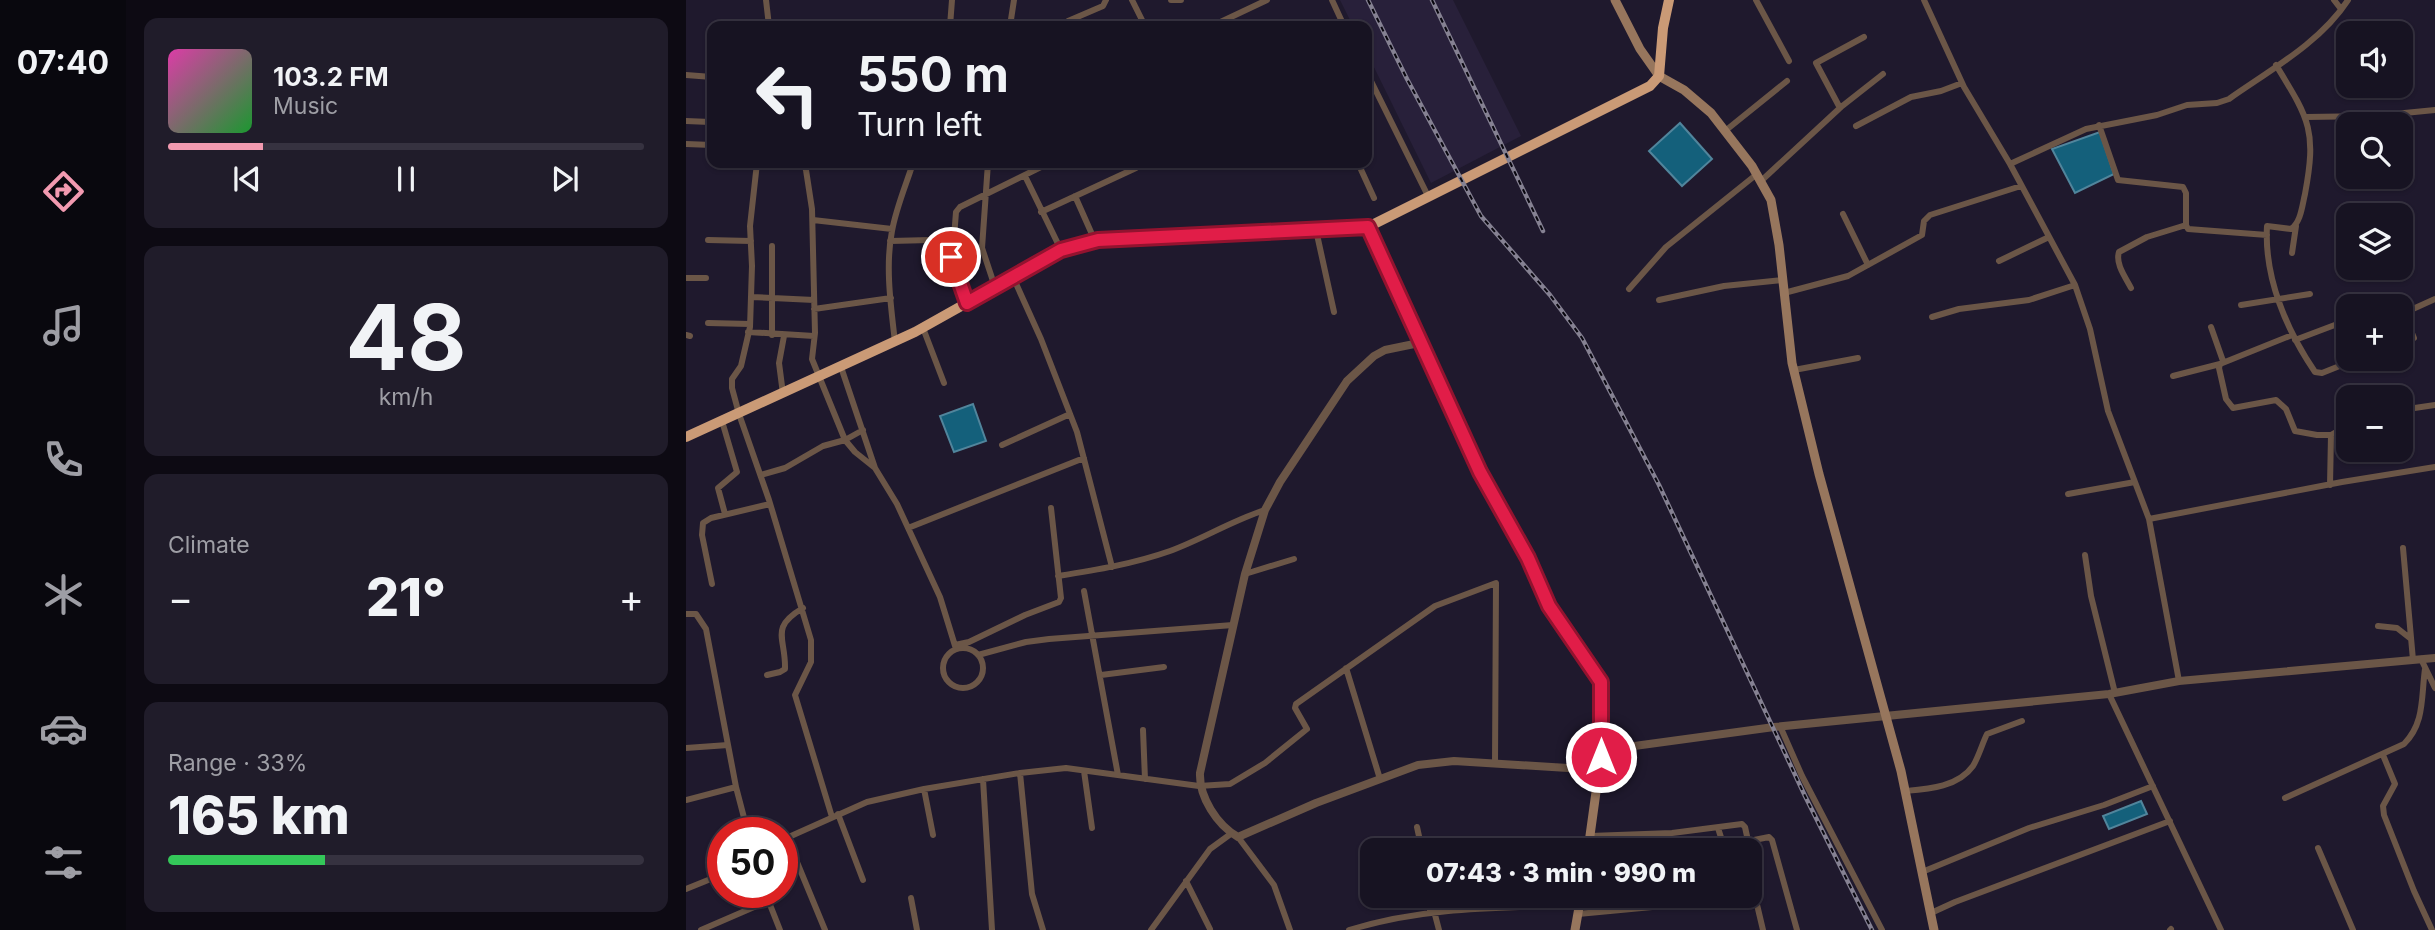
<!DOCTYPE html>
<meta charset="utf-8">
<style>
:root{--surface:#171322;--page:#201c2a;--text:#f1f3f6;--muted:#9e9ea5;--line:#363240;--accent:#f29ab0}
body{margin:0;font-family:Inter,sans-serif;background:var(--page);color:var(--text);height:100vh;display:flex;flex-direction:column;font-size:26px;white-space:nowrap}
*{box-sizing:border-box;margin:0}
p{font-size:23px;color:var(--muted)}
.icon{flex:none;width:38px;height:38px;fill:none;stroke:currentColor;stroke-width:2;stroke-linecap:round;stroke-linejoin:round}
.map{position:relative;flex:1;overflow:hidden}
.side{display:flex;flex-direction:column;gap:18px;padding:18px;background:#0d0a13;width:560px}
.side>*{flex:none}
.hud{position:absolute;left:21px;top:21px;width:665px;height:147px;border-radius:14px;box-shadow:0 2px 5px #0004,0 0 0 2px var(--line);background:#171322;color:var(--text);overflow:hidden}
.fabs{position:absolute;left:1650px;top:21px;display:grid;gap:14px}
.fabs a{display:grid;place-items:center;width:77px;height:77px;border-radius:14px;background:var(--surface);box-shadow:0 2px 5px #0004,0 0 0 2px var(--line);font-size:35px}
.speed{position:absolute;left:21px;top:817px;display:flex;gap:14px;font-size:35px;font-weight:700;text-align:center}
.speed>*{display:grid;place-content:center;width:91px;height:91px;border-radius:50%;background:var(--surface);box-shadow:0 2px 5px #0004,0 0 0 2px var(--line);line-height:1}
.speed .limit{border:10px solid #d22;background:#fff;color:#111}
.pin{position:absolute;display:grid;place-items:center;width:60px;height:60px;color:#fff;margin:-30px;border:4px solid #fff;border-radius:50%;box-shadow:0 2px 7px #0007}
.me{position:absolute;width:77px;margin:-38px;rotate:0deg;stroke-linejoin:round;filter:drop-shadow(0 0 5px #0008)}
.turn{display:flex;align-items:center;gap:24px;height:147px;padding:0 35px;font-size:32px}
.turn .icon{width:91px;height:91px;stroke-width:2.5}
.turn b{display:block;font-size:49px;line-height:60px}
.big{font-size:52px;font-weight:800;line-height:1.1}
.side .widget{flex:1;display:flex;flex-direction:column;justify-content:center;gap:10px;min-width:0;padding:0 24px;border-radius:14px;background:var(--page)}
.side .dial{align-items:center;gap:0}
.dial b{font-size:91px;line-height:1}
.song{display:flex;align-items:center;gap:21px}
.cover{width:84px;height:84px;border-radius:10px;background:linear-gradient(135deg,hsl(320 70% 55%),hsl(130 70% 35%))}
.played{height:7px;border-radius:4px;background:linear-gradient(90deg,var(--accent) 20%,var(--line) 20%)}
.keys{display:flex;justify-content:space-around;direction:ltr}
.heat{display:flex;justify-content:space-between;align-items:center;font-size:38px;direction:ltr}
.charge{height:10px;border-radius:5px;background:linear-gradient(90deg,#34c759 33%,var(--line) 0)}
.trip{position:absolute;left:674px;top:838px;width:402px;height:70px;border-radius:14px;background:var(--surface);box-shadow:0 2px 5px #0004,0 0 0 2px var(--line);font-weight:800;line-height:70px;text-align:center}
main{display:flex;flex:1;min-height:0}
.dock{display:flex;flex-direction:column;width:126px;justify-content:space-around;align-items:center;background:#09080e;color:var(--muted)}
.dock .icon{width:49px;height:49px}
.dock .active{color:var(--accent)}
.dock b{font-size:32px;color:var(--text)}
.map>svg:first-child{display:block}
</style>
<main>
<nav class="dock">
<b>07:40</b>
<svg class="icon active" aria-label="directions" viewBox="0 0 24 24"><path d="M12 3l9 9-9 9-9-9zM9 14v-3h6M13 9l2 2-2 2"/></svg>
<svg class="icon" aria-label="music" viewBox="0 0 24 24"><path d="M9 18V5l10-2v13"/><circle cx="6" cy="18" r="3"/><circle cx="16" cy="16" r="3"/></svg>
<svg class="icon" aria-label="phone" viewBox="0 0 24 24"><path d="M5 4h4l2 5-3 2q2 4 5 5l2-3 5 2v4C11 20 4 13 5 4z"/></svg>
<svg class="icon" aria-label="climate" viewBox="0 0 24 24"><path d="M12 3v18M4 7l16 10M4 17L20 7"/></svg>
<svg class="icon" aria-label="car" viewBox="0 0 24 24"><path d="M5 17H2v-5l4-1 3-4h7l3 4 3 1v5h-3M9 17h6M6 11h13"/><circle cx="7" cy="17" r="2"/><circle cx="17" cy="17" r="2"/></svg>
<svg class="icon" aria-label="filters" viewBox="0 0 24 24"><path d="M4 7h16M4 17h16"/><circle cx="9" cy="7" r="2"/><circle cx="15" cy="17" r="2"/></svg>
</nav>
<section class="side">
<div class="widget">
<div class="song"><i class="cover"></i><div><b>103.2 FM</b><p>Music</p></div></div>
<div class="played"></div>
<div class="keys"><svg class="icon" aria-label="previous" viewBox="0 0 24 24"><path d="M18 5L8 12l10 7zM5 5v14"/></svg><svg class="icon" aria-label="pause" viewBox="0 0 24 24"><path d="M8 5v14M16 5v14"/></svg><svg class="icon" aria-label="next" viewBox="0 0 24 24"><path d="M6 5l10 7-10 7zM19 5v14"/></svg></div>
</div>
<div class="widget dial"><b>48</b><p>km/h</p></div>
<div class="widget"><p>Climate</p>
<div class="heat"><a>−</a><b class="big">21°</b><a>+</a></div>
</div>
<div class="widget"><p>Range · 33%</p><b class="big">165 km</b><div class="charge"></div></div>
</section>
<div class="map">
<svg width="1749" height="930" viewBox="0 0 1749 930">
<rect width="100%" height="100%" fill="#1f192d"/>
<path fill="#28203a" d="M654,0h113l68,136 -90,47 -64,-130v-27h-14z"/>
<path fill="#14607b" stroke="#51859c" stroke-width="2" d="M994,123l32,36 -30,27 -33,-35z
M1414,132l14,42 -39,19 -23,-44z
M287,404l13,37 -32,11 -14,-36z
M1455,801l6,13 -38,15 -6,-13z"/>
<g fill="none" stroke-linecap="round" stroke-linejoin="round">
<path stroke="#6b5647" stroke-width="6" d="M80,0l3,26
M446,0l13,26
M485,0h10
M646,0l12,26
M1070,0l33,61
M1238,0l40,87 46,77 65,121 15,44 18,82 41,108 30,162
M1648,0l7,9
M264,26l2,-26
M324,26l4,-26
M380,26l2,-5 35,-15 3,-6
M526,26l55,-26
M1590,65c33,54 41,65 29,129 -3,12 -4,28 -14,35l-24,-3c-3,52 20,105 48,146l7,1 35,-14
M681,73l61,123
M0,75l26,2
M1154,108l-24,-45 48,-26
M1620,117l68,-1 61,-6
M0,121l24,1
M1413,125l19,55 65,7 3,6v32l2,4 79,6
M1170,126l55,-29 30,-6 21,-8
M1039,131l62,-50
M0,144l26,1
M71,163l-7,63 2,40 -2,61 -9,39 -9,13v9l7,26 30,86 42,140v22l-16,33 37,122
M117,163l3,7 6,39 3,124 -3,26 33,81 10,12 20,16 22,36 43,93 16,52
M302,163l-6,85 13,39
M672,163l16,35
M1324,164l76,-35 71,-14 30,-10 30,-2 12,-4c41,-29 91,-56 119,-99
M339,176l36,74
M1075,181l80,-74 42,-33
M389,196l20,45
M355,212l95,-44
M1157,214l25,51
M127,220l79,9
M630,230l18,82
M22,240l43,1
M204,241l41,-1
M1606,253l4,-27
M1313,261l50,-24
M327,277l28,62 36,93 35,135
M0,278h20
M1445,288c-5,-10 -16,-24 -12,-36l28,-15 39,-12
M943,289l37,-42 91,-73
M1098,293l64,-17 74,-41 2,-14 6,-6 91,-29
M65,297l63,3
M973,300l65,-14 59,-6
M281,303l-15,-40 4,-51 4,-5 89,-44
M1555,305l69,-11
M128,309l77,-11
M1246,317l27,-8 70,-9 46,-15
M22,323l42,1
M1525,327l12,34
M237,328l21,55
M62,332l66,4
M0,335l4,1
M86,335v-89
M1606,335l-72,29 -1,4 7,31 7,9 43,-8 10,9 9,22 22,4h14
M1609,340l53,-20
M209,342c-4,-35 -10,-76 -3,-111 4,-23 14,-46 21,-68
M1715,344l13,-6 -10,-25 31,-14
M155,367l34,101
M1108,370l64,-12
M1487,376l47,-12
M97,394l-4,-31 5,-27
M1715,410l34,-5
M36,421l15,51 -19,16 7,26
M316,445l68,-31
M75,475l24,-7 38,-22 22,-6 18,-10
M1644,485l1,-50 17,-10
M1382,494l67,-12
M1463,519l193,-37 93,-15
M222,528l176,-70
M1717,548l10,112
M1399,555l6,41 24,97
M559,574l49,-15
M372,576c38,-6 75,-12 112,-25 33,-12 61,-30 95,-41
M26,584l-10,-49 1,-12 8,-5 59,-14
M398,591l34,184
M0,614h10l10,15 30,158 12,46
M1692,626l19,2 14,11
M269,645l14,-3 56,-27 34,-13 2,-4 -10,-90
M257 668a20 20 0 1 1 40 0a20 20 0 1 1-40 0Z
M292,655l48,-13 23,-3 184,-14
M1735,659l14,29
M660,668l34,111
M81,675l13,-3 5,-3c1,-31 -16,-41 18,-61
M415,675l63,-8
M1423,694l112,236
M1094,726l22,50 80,154
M457,730l2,49
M0,748l42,-3
M1697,755l12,29 -12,22 1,9 30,76 18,39
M398,771l8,57
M334,773l12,121 11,36
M297,779l9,151
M238,789l9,46
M1219,791c24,-2 53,-4 68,-25 6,-10 9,-22 14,-32l35,-13
M1599,798l119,-54c21,-21 17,-47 21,-75
M0,800l50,-13
M152,814l25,66
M731,827l5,23
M1032,828l7,22
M904,836l82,-3 70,-9 3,3 5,23
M552,837l36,48 16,45
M101,838l38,92
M96,840l85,-38 57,-13 96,-16 46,-5 133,18 31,-2 35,-21 42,-34 -12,-21 1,-4 139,-98 61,-23 -1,180
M1063,841l20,-4 3,3 25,90
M1632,848l35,82
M1064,854v22
M1236,872l107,-44 75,-23 49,-19
M1064,875l13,55
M500,881l24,48
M0,889l37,-15
M79,892l15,38
M744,896v16
M225,898l6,32
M748,911l5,19
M1245,913l24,-11 215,-81
M892,914l85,-8
M15,930l67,-29
M465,930l59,-81 22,-16
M663,930c78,-24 151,-22 231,-25
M1484,930l1,-1"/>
<path stroke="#6b5647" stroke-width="8" d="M733,343l-34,7 -11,6 -27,25 -67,101 -15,28 -20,64 -45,199c-1,24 17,52 38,64l78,-34 102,-38 36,-4 114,7 13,-1 46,-20 147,-20 335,-33 70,-13 256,-23"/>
<path stroke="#97765d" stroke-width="9" d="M929,0l25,49 19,27 25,14 27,23 41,53 19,34 8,45 13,118 27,111 82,297 33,159
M682,227l112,245 48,86 21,48 52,76v74l-13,94
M889,930l6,-34"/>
<path stroke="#ca9a76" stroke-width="10" d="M0,437l229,-105 146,-82 38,-10 269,-13 282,-141 9,-10 4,-48 6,-28"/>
<g stroke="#858192" stroke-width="4.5">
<path id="rail" d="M682,0l39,79 74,137 69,79 32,43 77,147 146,311 67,134
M746,0l111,231"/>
</g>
<use href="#rail" stroke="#08060e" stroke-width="2" stroke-dasharray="5" stroke-linecap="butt"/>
</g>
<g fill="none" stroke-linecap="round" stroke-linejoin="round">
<g stroke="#92132f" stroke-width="18">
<path id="route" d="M265,257l16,46 94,-53 37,-10 270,-13 112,245 48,86 21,48 52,76v75"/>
</g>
<use href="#route" stroke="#e11d48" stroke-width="12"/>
</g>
</svg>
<div class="fabs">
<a><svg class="icon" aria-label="sound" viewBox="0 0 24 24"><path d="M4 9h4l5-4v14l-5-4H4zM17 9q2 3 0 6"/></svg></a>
<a><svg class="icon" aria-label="search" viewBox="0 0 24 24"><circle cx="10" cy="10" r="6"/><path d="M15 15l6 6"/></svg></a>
<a><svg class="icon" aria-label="layers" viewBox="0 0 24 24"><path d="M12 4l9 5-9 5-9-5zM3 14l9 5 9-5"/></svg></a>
<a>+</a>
<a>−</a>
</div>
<div class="speed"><div class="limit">50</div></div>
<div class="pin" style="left:265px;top:257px;background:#d93025"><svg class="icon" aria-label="arrive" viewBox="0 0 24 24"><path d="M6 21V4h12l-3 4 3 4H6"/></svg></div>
<svg class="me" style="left:915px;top:757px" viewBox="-20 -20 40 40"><circle r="17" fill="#e11d48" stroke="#fff" stroke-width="3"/><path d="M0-11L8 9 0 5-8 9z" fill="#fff"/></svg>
<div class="trip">07:43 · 3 min · 990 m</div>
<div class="hud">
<div class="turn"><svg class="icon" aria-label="left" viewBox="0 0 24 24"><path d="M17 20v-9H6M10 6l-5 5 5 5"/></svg><div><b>550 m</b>Turn left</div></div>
</div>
</div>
</main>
